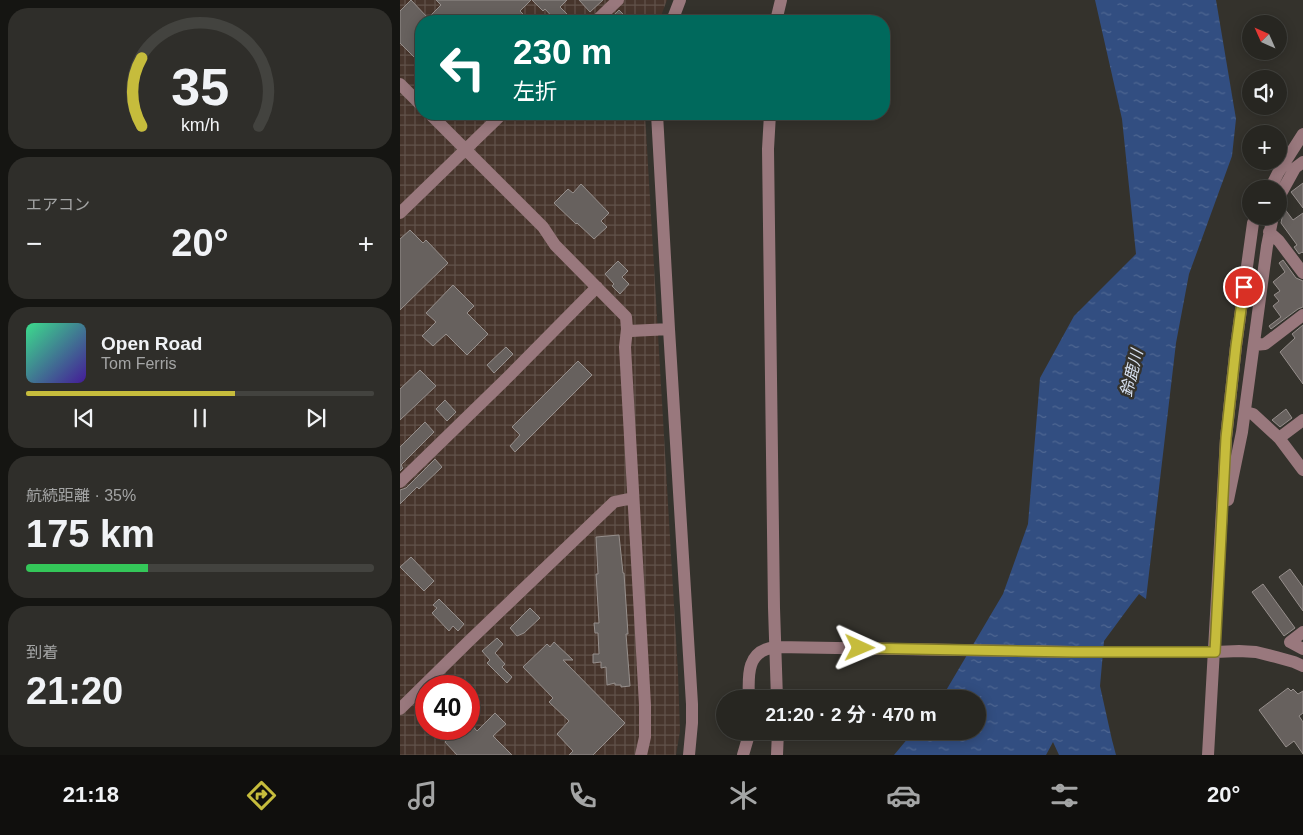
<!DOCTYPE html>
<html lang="ja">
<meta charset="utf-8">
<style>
:root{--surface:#272621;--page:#2f2e2a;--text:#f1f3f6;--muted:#a4a5a5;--line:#43433f;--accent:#c6bc3c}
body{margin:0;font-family:Helvetica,"Noto Sans JP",sans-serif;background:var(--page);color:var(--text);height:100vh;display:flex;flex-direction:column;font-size:19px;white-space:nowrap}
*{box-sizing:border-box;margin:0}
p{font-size:16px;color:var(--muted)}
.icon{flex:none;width:28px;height:28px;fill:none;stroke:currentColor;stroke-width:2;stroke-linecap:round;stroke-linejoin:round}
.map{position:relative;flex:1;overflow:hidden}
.panel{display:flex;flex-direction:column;gap:8px;padding:8px;background:#151512;width:400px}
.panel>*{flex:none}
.banner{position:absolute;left:15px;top:15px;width:475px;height:105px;border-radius:20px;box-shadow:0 2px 12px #0003,0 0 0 1px var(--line);background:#00695c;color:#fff;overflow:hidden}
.needle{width:32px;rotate:315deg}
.buttons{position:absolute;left:842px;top:15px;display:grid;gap:10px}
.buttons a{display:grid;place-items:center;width:45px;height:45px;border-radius:50%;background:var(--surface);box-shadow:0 2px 12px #0003,0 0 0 1px var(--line);font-size:25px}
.speed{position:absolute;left:15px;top:675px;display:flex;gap:10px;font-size:25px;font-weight:700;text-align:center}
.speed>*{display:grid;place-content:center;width:65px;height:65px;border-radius:50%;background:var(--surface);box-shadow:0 2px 12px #0003,0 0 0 1px var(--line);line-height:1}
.speed .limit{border:8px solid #d22;background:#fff;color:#111}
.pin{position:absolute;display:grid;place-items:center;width:42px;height:42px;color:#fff;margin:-21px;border:2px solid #fff;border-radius:50%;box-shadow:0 1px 5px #0007}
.me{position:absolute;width:55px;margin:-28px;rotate:91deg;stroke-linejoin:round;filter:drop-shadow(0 0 4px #0008)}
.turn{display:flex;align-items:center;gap:18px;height:105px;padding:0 15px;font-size:22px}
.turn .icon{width:65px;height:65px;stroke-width:2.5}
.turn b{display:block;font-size:35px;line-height:42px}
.big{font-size:38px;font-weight:700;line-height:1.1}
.panel .card{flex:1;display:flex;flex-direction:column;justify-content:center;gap:8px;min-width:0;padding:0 18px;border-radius:20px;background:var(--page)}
.panel .dial{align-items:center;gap:0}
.dial svg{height:130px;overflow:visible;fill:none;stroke:var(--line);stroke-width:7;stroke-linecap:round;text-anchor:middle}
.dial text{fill:var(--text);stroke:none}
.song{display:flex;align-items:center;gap:15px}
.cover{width:60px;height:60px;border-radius:8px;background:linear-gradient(135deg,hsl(150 70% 55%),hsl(260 70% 35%))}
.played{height:5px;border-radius:2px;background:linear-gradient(90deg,var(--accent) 60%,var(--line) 60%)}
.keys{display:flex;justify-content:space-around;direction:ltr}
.heat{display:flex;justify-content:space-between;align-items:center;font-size:28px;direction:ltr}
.charge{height:8px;border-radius:4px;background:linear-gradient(90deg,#34c759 35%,var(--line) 0)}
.trip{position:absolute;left:316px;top:690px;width:270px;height:50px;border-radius:25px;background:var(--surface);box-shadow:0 2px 12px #0003,0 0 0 1px var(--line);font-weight:700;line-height:50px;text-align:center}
.menu{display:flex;height:80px;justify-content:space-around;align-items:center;background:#100f0d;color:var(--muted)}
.menu .icon{width:35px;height:35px}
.menu .on{color:var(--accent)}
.menu b{font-size:22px;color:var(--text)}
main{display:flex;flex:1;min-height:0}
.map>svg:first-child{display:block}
</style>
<main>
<section class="panel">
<div class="card dial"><svg viewBox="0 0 100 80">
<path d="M14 69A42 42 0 1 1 86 69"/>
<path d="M14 69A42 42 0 0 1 14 27" stroke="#c6bc3c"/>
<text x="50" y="56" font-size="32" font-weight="700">35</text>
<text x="50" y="72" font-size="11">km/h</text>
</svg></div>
<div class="card"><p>エアコン</p>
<div class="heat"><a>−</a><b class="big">20°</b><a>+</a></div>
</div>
<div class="card">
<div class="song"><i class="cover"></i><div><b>Open Road</b><p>Tom Ferris</p></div></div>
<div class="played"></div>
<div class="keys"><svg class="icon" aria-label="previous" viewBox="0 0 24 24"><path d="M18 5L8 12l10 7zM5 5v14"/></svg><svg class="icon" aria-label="pause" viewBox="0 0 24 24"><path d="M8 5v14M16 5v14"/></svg><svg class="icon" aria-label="next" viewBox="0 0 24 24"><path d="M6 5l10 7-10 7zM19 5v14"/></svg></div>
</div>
<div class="card"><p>航続距離 · 35%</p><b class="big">175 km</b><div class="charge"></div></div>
<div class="card"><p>到着</p><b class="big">21:20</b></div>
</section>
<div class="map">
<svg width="903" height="755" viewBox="0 0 903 755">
<defs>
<pattern id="industrial-grid" width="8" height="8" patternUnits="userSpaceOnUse" patternTransform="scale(1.25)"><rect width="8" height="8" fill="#47352c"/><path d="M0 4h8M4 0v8" fill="none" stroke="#61524a"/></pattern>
<pattern id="water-ripples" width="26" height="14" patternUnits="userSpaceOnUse" patternTransform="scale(1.25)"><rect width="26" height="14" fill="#324e81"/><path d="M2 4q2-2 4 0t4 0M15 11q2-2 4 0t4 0" fill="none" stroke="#4f6792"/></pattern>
</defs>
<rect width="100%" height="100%" fill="#34322c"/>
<path fill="url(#industrial-grid)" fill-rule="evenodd" d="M0,0h267l-8,21h-238v93h224l33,559 2,58 -4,24h-276zM26,686h43v43h-43z"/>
<path fill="url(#water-ripples)" d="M695,0h121l20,119 -4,37 -43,118 -13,69 -30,256 -7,-5 -7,9 -28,38 -4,45 12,54 4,15h-57l-6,-13 -7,13h-152l20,-24h64v-32h-37l62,-105 25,-70 12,-146 34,-62 62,-62 -14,-135z"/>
<path fill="#67615e" stroke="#968f8c" d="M11,0l17,18 13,-13 -5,-5h95l-11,11 10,10h-40l-5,-5 -6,5h-58v43l-21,-21v-32z
M132,0h35l-7,7 14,14h-18l-11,-12 -2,2z
M179,0h24l-13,12z
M219,10l4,4v7h-15z
M903,183v25l-12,-16z
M181,184l28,29 -8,8 6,6 -13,12 -17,-16 -1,1 -22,-21 14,-14 5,4z
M884,208l9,12 10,-7v40l-1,-1 -3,2 -5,-7 3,-2 -16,-22z
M10,230l13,13 3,-3 22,23 -48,47v-71z
M883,260l13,18 7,3v26l-5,2 -27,20 -2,-3 12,-9 -8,-11 6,-5 -5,-6 6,-4 -7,-9 12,-10 -6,-9z
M218,261l10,10 -6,6 7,7 -9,10 -8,-8 2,-2 -9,-10z
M53,285l21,21 -7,7 21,21 -21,21 -21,-21 -13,12 -11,-10 14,-14 -10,-9z
M903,325v59l-23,-32 15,-14 -3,-4z
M106,347l7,7 -19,19 -7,-8z
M178,361l14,14 -77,77 -5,-6 10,-11 -8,-8z
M20,370l16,16 -36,34v-31z
M45,400l11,12 -9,9 -11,-12z
M886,409l6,9 -12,9 -8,-7z
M25,422l9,10 -33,33 2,3 -3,3v-24z
M35,459l7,8 -23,22 -2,-2 -17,17v-14l6,-2z
M219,535l4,38h1l4,61h-2l4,52 -9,1v-2h-6v-2l-8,2 -1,-18 -5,1v-6l-8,1v-9h6l-1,-21h-3l-1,-10h5l-3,-49h2l-2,-37z
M11,557l23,24 -10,10 -24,-24z
M890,569l13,18v24l-24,-34z
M863,584l32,44 -11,8 -32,-44z
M39,599l25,25 -6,7 -5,-5 -4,5 -17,-18 5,-5 -4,-3z
M130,608l10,10 -16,15 -7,3 -7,-8z
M97,638l6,6 -8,9 10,11 -3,3 10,10 -5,6 -20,-20 3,-3 -8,-9z
M154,642l19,18h-10l62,63 -32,32h-24l4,-4 -16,-17 12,-13 -20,-19 4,-4 -30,-31 24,-23 3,3z
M888,688l3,3 2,-2 5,5 5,-3v22l-4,3 4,6v32l-9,-13 -8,6 -27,-37z
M95,713l11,11 -13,12 19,19h-55l-12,-13 13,-13h11v-7l8,9z"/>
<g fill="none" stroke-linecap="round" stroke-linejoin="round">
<path stroke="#99787d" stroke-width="12" d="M196,21l22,-21
M272,21l8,-21
M376,21l5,-21
M0,84l21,21
M30,114l113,113 12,18 71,72 1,12 -2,18 20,358v32l-4,18
M257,114l12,215 23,375v19l-3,32
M370,114l-2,35 6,459 3,91
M870,189l8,-16 25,-39
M879,197l16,-29 8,-6
M0,213l102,-99
M869,232l10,9 24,32
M227,329l4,2 38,-2
M854,345l11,-1 38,-29
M845,412l8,2 26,24 24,32
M879,438l24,-18
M0,482l109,-106 88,-89
M828,500l14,-68 25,-186 6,-30
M903,632l-13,10 13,7
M349,699c-1,-23 -3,-49 27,-52l298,5h141l24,-1 17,1 20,5 18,5 9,4
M0,709l68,-67 146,-140 19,-4
M343,755l7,-24
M377,755l1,-24
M808,755l18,-317 10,-92 17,-123 3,-7"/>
</g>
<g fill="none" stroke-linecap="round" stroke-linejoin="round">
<g stroke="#817a27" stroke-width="12">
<path id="route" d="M460,648l214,4h141l11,-214 10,-92 8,-59"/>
</g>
<use href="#route" stroke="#c6bc3c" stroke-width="9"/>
</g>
<g text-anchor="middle" stroke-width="5" stroke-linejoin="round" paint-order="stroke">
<g font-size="16" font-style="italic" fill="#d9e3f3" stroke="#34322c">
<text transform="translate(731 373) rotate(-76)" y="6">鈴鹿川</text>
</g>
</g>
</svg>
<div class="buttons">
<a><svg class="needle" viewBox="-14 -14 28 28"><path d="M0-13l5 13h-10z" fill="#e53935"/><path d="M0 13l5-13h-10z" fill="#a4a5a5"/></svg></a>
<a><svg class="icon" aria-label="sound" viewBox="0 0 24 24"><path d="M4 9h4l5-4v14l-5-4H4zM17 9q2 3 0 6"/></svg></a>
<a>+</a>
<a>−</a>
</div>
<div class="speed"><div class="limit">40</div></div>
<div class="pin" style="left:844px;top:287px;background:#d93025"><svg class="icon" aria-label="arrive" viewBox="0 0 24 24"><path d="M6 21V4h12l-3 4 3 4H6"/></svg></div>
<svg class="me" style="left:460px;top:648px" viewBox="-20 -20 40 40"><path d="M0-17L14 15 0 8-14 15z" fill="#c6bc3c" stroke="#fff" stroke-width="4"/></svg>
<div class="trip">21:20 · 2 分 · 470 m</div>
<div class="banner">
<div class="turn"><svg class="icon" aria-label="left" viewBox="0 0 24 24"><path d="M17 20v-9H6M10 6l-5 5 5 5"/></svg><div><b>230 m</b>左折</div></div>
</div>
</div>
</main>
<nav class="menu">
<b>21:18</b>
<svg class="icon on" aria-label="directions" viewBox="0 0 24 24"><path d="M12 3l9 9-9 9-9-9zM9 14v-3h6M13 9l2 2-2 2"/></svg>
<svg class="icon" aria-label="music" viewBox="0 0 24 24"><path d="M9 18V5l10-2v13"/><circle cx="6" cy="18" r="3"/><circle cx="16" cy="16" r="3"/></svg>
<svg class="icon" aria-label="phone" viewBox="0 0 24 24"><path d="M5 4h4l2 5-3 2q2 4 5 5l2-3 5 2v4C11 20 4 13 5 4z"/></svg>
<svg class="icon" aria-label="climate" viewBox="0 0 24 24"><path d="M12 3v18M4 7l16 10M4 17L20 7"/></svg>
<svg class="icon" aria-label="car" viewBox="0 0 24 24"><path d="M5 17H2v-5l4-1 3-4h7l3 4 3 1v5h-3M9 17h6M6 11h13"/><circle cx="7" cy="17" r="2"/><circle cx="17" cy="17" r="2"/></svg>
<svg class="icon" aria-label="filters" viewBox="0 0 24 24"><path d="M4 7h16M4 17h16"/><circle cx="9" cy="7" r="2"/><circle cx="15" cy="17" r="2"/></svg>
<b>20°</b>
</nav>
